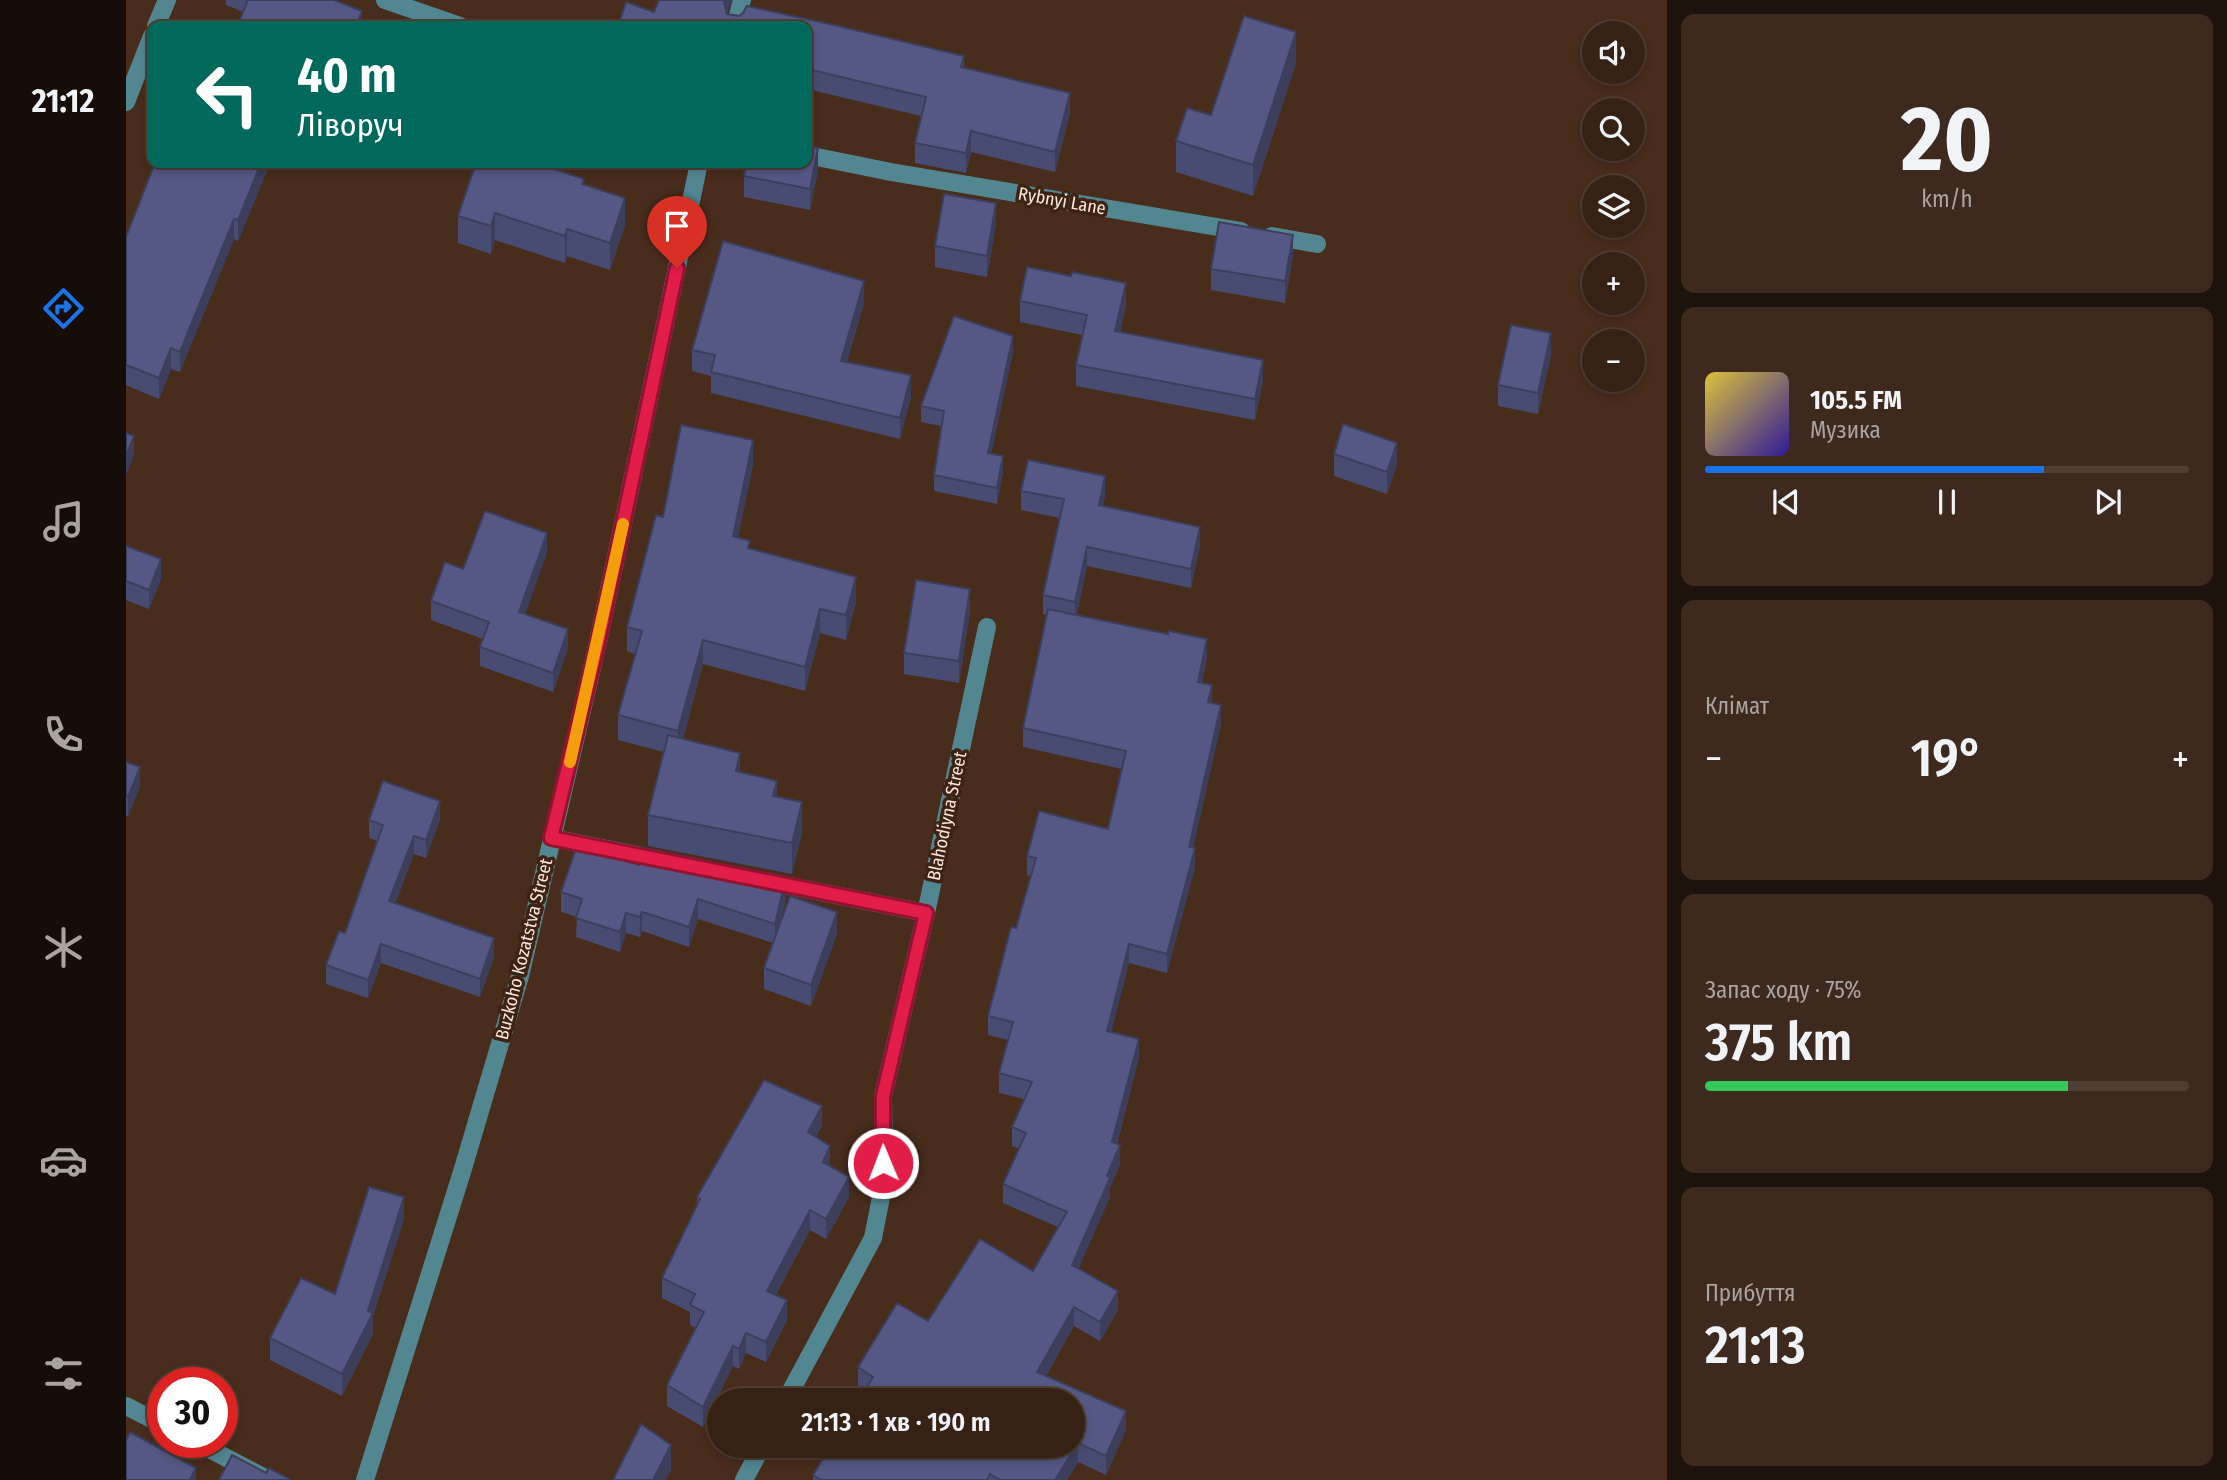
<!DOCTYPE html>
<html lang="uk">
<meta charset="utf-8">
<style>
:root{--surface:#362115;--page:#3d291e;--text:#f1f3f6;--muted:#aaa3a0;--line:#503e34;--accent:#1a73e8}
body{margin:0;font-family:"Fira Sans Condensed",sans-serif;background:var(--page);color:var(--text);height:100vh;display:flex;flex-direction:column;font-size:26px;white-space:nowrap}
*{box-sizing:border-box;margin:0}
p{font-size:23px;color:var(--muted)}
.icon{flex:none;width:38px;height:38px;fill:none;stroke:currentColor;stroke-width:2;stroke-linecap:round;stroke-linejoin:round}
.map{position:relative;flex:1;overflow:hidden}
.details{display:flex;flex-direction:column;gap:14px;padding:14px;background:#1e120c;width:560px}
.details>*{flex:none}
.banner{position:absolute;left:21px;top:21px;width:665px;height:147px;border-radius:14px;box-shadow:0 4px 10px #0003,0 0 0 2px var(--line);background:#00695c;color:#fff;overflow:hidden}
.fabs{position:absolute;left:1456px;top:21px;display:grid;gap:14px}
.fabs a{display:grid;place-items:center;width:63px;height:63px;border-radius:50%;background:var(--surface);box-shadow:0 4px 10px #0003,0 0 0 2px var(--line);font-size:35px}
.speed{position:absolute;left:21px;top:1367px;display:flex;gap:14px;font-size:35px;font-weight:700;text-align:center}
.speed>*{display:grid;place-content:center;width:91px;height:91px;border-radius:50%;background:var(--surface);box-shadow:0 4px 10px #0003,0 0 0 2px var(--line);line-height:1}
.speed .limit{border:10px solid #d22;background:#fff;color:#111}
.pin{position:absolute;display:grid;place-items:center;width:60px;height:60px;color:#fff;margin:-72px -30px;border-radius:50% 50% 50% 0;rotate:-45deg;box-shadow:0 0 7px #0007}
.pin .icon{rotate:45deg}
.me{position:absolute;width:77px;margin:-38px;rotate:359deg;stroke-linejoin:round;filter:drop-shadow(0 0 5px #0008)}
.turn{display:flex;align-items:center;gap:24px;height:147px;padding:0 35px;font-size:32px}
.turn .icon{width:91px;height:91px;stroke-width:2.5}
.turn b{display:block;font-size:49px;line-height:60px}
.big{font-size:52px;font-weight:600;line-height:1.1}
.details .widget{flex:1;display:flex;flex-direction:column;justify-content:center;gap:10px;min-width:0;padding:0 24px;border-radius:14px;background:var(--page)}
.details .dial{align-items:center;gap:0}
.dial b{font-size:91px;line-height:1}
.song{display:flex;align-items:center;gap:21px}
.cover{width:84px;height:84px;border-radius:10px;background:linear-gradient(135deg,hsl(50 70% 55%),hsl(250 70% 35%))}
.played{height:7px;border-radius:4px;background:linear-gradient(90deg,var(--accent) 70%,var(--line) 70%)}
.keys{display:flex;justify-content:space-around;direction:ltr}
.heat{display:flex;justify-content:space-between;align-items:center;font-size:38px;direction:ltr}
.charge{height:10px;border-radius:5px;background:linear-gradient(90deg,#34c759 75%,var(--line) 0)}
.trip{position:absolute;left:581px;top:1388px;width:378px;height:70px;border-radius:35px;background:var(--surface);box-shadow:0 4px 10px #0003,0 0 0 2px var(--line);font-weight:600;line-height:70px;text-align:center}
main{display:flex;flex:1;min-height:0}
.menu{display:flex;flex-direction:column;width:126px;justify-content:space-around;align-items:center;background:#160d08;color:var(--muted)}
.menu .icon{width:49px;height:49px}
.menu .current{color:var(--accent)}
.menu b{font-size:32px;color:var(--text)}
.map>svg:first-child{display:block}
</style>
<main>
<nav class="menu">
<b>21:12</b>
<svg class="icon current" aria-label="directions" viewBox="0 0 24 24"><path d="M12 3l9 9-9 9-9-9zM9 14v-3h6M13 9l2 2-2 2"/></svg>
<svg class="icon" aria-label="music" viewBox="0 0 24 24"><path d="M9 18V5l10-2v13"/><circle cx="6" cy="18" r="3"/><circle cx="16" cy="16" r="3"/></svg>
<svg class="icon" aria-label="phone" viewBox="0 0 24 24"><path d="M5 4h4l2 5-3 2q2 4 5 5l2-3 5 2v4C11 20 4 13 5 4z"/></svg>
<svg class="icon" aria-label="climate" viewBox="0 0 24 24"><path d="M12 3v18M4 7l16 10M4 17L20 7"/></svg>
<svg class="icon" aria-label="car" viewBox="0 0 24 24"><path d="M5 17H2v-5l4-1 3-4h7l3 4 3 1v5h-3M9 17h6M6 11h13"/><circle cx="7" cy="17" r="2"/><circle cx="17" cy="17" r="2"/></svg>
<svg class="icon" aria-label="filters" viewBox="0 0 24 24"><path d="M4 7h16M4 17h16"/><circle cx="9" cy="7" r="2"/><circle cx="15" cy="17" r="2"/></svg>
</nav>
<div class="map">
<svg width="1541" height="1480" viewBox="0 0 1541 1480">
<rect width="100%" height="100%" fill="#482c1c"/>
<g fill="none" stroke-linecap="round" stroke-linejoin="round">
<path stroke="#528792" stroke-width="18" d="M259,0l75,26
M30,26l11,-26
M609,26l7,-26
M0,102l26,-66
M681,155l84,17 350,59
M1146,236l45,8
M426,838l110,22
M639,881l161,32
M660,1400l87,-162 11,-56 -1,-86 43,-183 61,-286
M0,1406l37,19
M70,1442l73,38
M239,1480l97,-308 58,-196 78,-334 101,-479
M618,1480l18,-34"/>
</g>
<path fill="#494c72" d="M100,0h108l28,26 -119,-14 -17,-7z
M533,0h73l-5,14 12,2 4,-3 4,-7 87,19 130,31v11l106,26v20l-15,59 -84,-20 -5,21 -51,-10v-20l6,-27 -114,-27v-63h-189l8,-24 28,10z
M1170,63l-43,133 -77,-24v-31l35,-26z
M144,163l-32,78 -4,-2 -54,133 -9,-3 -12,30 -33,-14v-148z
M436,163v9l22,12 41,41 -15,45 -43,-14 -2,7 -70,-23 -4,14 -33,-11v-27z
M692,170l-8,40 -66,-13v-21z
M870,224l-9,53 -52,-10v-21z
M1167,256l-8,47 -74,-13v-21z
M894,301l106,4 -6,27 143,49 -8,39 -179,-34v-21l6,-30 -62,-13z
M738,303l-17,59 64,35 -11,42 -189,-46v-17l-19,-5v-21z
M887,352l-22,102 12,18 -6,32 -63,-13v-16l7,-49 -20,-4v-16z
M1425,355l-13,59 -40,-8v-21z
M1208,454l63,10 -10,30 -53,-18z
M627,465l-15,72 12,12 106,53 -10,38 -26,-7 -15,58 -102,-27 -20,75 57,33 37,25 25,36 -10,41 -144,-28v-31l16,-63 -46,-12v-25l17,-61 -8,-3v-24l36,-110z
M895,491l84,4 -2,11 97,40 -9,42 -104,-22 -10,48 130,44 -5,25 19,41 -28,124 2,19 -28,106 -38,-10 -18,69 28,26 -22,86 3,20 -10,24v9l-32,72 40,41 -18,31 -26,-15 -28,50 80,54 -20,45 -28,-13 -11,18h-254v-5l52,-84 -7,-4v-20l70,-46 105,-50 25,-44 -55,-24v-19l16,-35 -7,-3v-19l12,-28 -25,-6v-20l9,-33 -20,-5v-19l28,-88 15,-52 -4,-1v-19l81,-27 14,-60 -99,-22v-19l24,-113 -4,-1v-19l17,-77 -39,-8z
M0,546l35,33 -12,30 -23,-9z
M421,552l-22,62 43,34 -15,44 -73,-26v-19l3,-8 -52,-19v-19l32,-32z
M844,611l-11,72 -55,-9v-21z
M0,762l14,25 -12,29h-2z
M243,820h71l-14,38 -12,-4 -19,50 99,53 -14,40 -99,-34 -13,35 -42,-14v-19l19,-32 32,-92 -8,-3z
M513,865l147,32 -6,29 57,8 -26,72 -47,-17v-21l9,-25 -75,-24 -9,28 -47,-16 -2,6 -14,-4 -6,19 -44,-15 1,-20 -16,-5v-20z
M696,1126l-6,11 14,30 19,30 -23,42 -16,-9 -34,65 11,25 -21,42 -20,-9 -7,16 -6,-3 -30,61 -36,-21v-21l29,-57 -6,-3v-13l-28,-14v-20l35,-73v-8z
M278,1219l-31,97v18l-31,62 -72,-36v-22l65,-44z"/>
<path fill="#3c3e5c" d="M599,0h7l-8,23v-21z
M236,11v15h-6z
M1170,32v31l-43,133v-31z
M944,93v20l-15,59v-20z
M845,131v21l-5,21v-20z
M692,148v22l-8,40v-21z
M135,163h9l-32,78v-21z
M430,163h6v8l-8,26v-28z
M499,198v27l-15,45v-27z
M870,203v21l-9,53v-21z
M369,213v27l-4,14v-28z
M108,219v20l-54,133v-20z
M441,229v27l-2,7v-27z
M1167,235v21l-8,47v-22z
M738,281v22l-23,79v-21z
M1000,283v22l-11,47v-21z
M1425,333v22l-13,59v-21z
M887,336v16l-25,117v-16z
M45,348v21l-12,30v-21z
M1137,360v21l-8,39v-21z
M785,375v22l-11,42v-21z
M8,436v20l-8,19v-19z
M627,440v25l-20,96v-25z
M1271,443v21l-10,30v-22z
M877,456v16l-6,32v-16z
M979,476v19l-6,30v-20z
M1074,527v19l-9,42v-19z
M421,533v19l-28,79v-19z
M961,547v19l-12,55v-19z
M35,559v20l-12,30v-19z
M730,577v25l-10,38v-25z
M844,589v22l-11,72v-22z
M694,609v24l-15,58v-24z
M442,629v19l-15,44v-19z
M1081,639v19l-9,43v-19z
M577,640v24l-25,92v-25z
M1086,685v19l-4,-2z
M1095,705v19l-32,142v-19z
M614,753v31l-4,-13z
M14,767v20l-12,29v-19z
M651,781v31l-4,-16z
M314,801v19l-14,38v-18z
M676,802v31l-10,41v-31z
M288,836v18l-25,66v-19z
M1069,848v19l-28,106v-19z
M660,877v20l-11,46v-19z
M572,899v20l-9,28v-20z
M516,912v19l-2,6v-20z
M711,912v22l-26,72v-21z
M500,913v20l-6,19v-20z
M368,938v19l-14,40v-18z
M255,944v19l-13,35v-18z
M1003,944v19l-22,87v-19z
M1013,1039v19l-27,103v-19z
M696,1106v20l-14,26v-20z
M994,1145v19l-10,24v9l-38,87v-19z
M704,1146v20l-7,-4z
M723,1177v20l-23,42v-20z
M278,1197v22l-31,97v18l-31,62v-22l26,-63z
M684,1210v20l-43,81v-20z
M992,1291v19l-18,31v-19z
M661,1300v20l-21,42v-20z
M948,1307v19l-37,65v-19z
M620,1333v20l-7,16v-20z
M607,1346v20l-30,61v-20z
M1000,1411v19l-20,45v-19z
M952,1443v19l-11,18h-12z
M545,1445v25l-5,10h-13z
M70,1468v12h-6z"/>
<path fill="#555884" stroke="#3c3e5c" stroke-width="2" d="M122,0h86l28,11 -6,15h-119z
M533,0h66l-1,2 3,12 12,2 4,-3 4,-7 87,19 130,31 -3,11 109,26 -15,59 -84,-21 -5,22 -51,-10 11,-46 -119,-28v-43h-189l8,-24 28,10z
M1118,16l52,16 -43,133 -77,-24 11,-33 24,7z
M312,23l9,3h-10z
M681,146l11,2 -8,41 -66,-13 3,-13h60z
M29,163h106l-23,57 -4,-1 -54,133 -9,-4 -12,30 -33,-13v-128z
M350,163h80l-2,6 30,10 -2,5 43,14 -15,45 -43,-14 -2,7 -70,-23 -4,13 -33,-10z
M818,194l52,9 -9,53 -52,-10z
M1093,222l74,13 -8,46 -74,-12z
M597,241l141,40 -23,80 70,14 -11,43 -189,-46 4,-17 -23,-5z
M901,267l44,9 1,-4 54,11 -11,48 148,29 -8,39 -179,-34 11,-50 -67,-14z
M828,316l59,20 -25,117 15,3 -6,32 -63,-13 10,-64 -23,-5z
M1385,325l40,8 -13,60 -40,-8z
M1217,424l54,19 -10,29 -53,-18z
M555,425l72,15 -20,96 17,5 -2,7 108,29 -10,38 -26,-6 -15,58 -102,-27 -25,91 -60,-16 24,-84 -15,-4 29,-112 7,2z
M0,433l8,3 -8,20z
M902,460l77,16 -6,29 101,22 -9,42 -104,-22 -12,55 -32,-7 21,-96 -43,-8z
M359,511l62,22 -28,79 49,17 -15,44 -73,-26 9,-25 -58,-21 14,-39 18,7z
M0,546l35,13 -12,31 -23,-9z
M790,580l54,9 -11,72 -55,-8z
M922,609l120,25 1,-3 38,8 -9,43 14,3 -4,17 13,3 -32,142 6,1 -28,106 -38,-10 -22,87 32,8 -27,103 8,3 -13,31 3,2 -38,87 46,26 -18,31 -26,-15 -37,65 89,39 -20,45 -28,-13 -23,37h-55l-10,-6 -3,6h-166l-8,-5 18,-29h242v-46h-214l14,-23 -15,-10 39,-64 31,18 52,-82 53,32 34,-59 -64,-28 23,-51 -14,-6 20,-45 -33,-9 14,-51 -25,-6 23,-89 5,1 20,-70 -9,-2 12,-45 69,18 18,-78 -103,-23z
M542,735l72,18 -4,18 41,10 -4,15 29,6 -10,41 -144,-28z
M0,762l14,5 -12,30 -2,-1z
M257,781l57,20 -14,39 -12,-4 -25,65 105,37 -14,41 -99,-35 -13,36 -42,-15 13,-34 6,2 38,-108 -14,-5z
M451,846l62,19 4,-17 143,29 -11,47 -77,-25 -9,28 -47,-15 -2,5 -14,-4 -6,19 -44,-14 6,-19 -21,-7z
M664,896l47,16 -26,73 -47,-17z
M638,1080l58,26 -14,26 22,14 -7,16 26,15 -23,42 -16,-9 -43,81 20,9 -21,42 -20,-9 -7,16 -6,-3 -30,61 -36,-22 37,-73 -14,-7 5,-11 -33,-16 38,-79 -3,-2z
M243,1187l35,10 -36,114 5,2 -31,61 -72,-36 31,-60 34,16z
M515,1424l30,21 -18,35h-40z
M4,1432l66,36 -6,12h-64v-40z
M106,1455l34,18 3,-5 22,12h-72z"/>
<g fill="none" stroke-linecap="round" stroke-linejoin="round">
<g stroke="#92132f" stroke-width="18">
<path id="route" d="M551,268l-79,374 -47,196 375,75 -43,183v67"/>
</g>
<use href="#route" stroke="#e11d48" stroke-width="12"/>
<path stroke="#f59e0b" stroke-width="12" d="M444,762l53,-238"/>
</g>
<g text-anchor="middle" stroke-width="7" stroke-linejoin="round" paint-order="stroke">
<g font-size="18" fill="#f9e6dc" stroke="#3e2212">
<text transform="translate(936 201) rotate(10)" y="6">Rybnyi Lane</text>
<text transform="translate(821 816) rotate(-78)" y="6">Blahodiyna Street</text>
<text transform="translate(398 949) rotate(-76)" y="6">Buzkoho Kozatstva Street</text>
</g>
</g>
</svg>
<div class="fabs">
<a><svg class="icon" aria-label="sound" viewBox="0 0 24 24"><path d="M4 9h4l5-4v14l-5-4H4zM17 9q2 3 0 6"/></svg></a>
<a><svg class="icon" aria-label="search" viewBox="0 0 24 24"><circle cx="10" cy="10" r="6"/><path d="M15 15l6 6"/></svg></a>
<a><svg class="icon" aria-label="layers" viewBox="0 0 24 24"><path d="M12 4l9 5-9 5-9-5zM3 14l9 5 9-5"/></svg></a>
<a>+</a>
<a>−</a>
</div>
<div class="speed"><div class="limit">30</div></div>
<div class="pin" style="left:551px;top:268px;background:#d93025"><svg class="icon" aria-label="arrive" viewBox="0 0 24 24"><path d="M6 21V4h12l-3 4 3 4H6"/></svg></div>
<svg class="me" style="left:757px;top:1163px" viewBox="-20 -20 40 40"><circle r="17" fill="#e11d48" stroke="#fff" stroke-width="3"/><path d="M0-11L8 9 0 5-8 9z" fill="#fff"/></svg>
<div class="trip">21:13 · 1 хв · 190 m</div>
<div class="banner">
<div class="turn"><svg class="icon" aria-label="left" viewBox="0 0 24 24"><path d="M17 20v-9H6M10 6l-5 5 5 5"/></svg><div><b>40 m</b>Ліворуч</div></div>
</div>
</div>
<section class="details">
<div class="widget dial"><b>20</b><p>km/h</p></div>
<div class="widget">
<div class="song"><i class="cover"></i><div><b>105.5 FM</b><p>Музика</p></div></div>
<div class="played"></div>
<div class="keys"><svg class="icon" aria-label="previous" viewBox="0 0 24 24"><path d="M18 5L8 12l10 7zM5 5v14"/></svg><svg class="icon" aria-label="pause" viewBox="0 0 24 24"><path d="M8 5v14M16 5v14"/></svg><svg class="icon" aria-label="next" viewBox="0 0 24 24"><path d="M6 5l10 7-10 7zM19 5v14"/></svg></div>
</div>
<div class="widget"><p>Клімат</p>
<div class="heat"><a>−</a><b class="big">19°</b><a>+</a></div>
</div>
<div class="widget"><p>Запас ходу · 75%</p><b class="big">375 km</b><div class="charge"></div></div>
<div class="widget"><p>Прибуття</p><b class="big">21:13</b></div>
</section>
</main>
